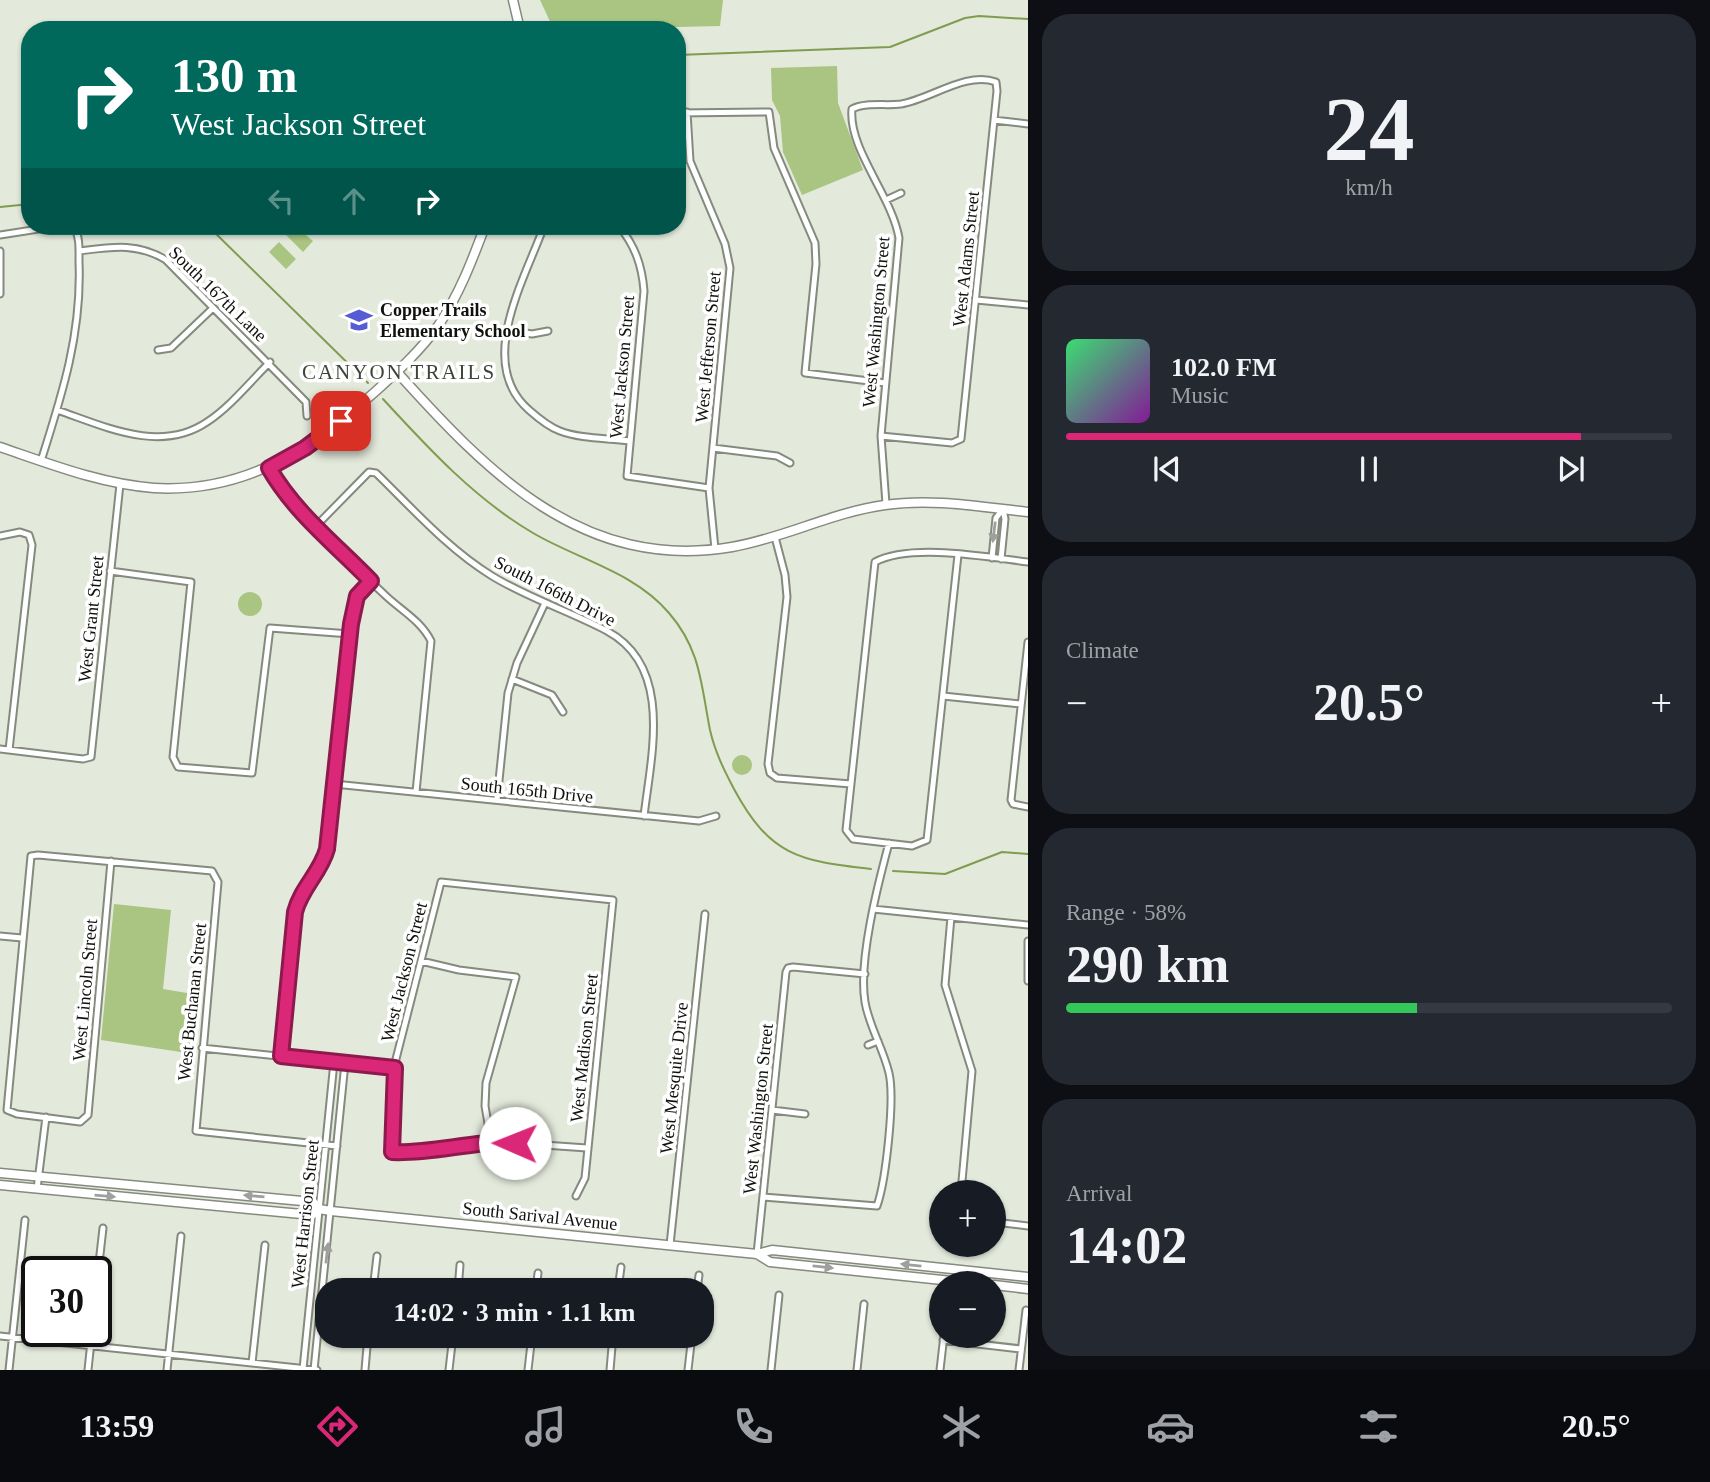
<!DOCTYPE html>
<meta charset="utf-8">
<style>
:root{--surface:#171b24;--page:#242831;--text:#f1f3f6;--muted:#9ea1a6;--line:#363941;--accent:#db2777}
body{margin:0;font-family:Georgia,serif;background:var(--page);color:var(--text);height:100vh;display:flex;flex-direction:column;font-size:26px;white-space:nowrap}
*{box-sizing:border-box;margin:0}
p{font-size:23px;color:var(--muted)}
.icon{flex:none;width:38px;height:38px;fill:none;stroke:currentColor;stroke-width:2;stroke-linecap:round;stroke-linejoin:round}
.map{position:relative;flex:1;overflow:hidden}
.sheet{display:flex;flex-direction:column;gap:14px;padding:14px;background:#0d0f14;width:682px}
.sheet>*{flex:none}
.hud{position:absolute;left:21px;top:21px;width:665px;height:214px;border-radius:28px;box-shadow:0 2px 5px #0004;background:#00695c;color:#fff;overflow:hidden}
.controls{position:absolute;left:929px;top:1180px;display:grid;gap:14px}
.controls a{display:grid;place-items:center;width:77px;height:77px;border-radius:50%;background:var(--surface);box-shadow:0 2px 5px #0004;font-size:35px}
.speed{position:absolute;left:21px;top:1256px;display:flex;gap:14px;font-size:35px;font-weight:700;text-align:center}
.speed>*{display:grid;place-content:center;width:91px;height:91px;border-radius:50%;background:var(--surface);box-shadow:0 2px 5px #0004;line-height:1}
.speed .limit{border:4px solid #111;border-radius:10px;background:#fff;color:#111}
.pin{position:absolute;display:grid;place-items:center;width:60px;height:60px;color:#fff;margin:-30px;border-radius:14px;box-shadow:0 4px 10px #0006}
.me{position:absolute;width:77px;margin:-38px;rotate:271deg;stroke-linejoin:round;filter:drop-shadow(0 0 5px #0008)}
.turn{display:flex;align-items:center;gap:24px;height:147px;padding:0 35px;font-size:32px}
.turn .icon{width:91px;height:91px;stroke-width:2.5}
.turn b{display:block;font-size:49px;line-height:60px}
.lanes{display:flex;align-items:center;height:66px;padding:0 35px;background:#0003;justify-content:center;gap:35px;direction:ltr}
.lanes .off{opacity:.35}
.big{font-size:52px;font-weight:800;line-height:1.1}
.sheet .tile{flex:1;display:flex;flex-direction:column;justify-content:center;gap:10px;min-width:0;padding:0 24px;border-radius:28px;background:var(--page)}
.sheet .dial{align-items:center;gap:0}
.dial b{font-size:91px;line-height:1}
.song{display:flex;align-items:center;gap:21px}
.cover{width:84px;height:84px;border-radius:10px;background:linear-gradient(135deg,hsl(140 70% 55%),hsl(290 70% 35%))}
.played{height:7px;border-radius:4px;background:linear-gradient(90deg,var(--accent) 85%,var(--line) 85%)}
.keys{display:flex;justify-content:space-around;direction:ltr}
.heat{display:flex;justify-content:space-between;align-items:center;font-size:38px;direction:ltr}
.charge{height:10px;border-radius:5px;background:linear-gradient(90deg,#34c759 58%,var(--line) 0)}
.trip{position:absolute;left:315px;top:1278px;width:399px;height:70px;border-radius:28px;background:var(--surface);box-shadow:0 2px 5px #0004;font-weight:800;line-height:70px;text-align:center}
.dock{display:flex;height:112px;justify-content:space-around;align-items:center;background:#090b0e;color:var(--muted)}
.dock .icon{width:49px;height:49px}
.dock .on{color:var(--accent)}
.dock b{font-size:32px;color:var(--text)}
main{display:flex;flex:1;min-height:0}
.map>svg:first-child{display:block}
</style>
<main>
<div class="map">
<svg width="1028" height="1370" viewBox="0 0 1028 1370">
<rect width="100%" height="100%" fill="#e3e9db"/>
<path fill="#aac582" d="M540,0h183l-3,26 -166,4z
M837,66l1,37 25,67 -61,25 -19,-43 -3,-36 -8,-16 -1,-32z
M295,226l18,15 -10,11 -17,-17z
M279,242l17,17 -10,10 -17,-17z
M238 604a12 12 0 1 1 24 0a12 12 0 1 1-24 0Z
M732 765a10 10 0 1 1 20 0a10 10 0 1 1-20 0Z
M114,904l57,6 -8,79 36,6 -5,59 -93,-14z"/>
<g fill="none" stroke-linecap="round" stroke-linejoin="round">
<path stroke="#809c51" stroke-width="2" d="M677,55l213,-8 75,-29 14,-2 49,3
M0,207l30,-3
M208,226l160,157
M383,399c45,49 92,100 150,134 44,26 102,39 136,80 32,37 32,72 41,117 5,22 14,40 24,59 36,67 65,72 137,80
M893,871l52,3 57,-22 26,2"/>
<g stroke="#848a7d" stroke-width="9">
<path id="street" d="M687,112l3,49 35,83 5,24 -21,220 6,61
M677,113l92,-1 5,36 41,95 1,21 -11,109 80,10
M994,120l34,4
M886,200l15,-7
M544,226c-19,53 -69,137 -15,184 9,8 20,17 31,21 21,8 47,7 69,10
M619,226c16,20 23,39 25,65l-17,185 82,12
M0,235l58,-9
M0,251v43
M79,251c32,-4 58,-9 87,9l140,142 1,14
M976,300l52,5
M507,330l25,4 16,-3
M158,350l13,-2 42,-40
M57,410c47,16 103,44 150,12 23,-15 43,-40 63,-60
M881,436l71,7 9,-4 36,-348 -1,-9c-30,-11 -65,17 -95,22 -15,2 -35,-2 -49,5 -4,40 40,87 47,129l-18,198 5,68
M713,448l64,8 13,7
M41,461c21,-66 41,-128 38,-199 0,-12 1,-25 -5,-36
M269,468c29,50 76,89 117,128 16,15 35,25 45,45l-15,151
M315,527l54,-55 7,1c37,36 72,76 116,103 36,22 77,35 115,55 67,36 44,125 37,185
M0,536l20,-4 9,3 3,10 -23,205
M775,537l10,38 2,22 -19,167 2,9 7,5 74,6
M958,555l-31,285 -15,6 -59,-7 -7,-9 29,-268c36,-19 112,-5 153,0
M992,558l4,-40 7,-9
M1001,559l4,-40 -2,-10
M110,571l81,11 -18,175 5,10 74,6 18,-145 80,6
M1028,642l-17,158 2,4 15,3
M512,679l40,16 11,17
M943,696l78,8
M0,749l83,10 8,-2 29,-273
M334,784l365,37 17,-5
M497,800l11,-107 9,-30 28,-60
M111,861l-23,254 -8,7 -63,-8 -10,-4 24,-254 7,-1 174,16 6,11 -22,249 141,15
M873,909l155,16
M951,917l-6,68 27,86 -11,121
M0,936l22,2
M1028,941v40
M421,961l38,9 57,7 -30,106 -1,23 6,35
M868,1045l10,-4
M202,1048l132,14
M281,1056l14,-144c6,-24 26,-40 32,-63l24,-225 6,-28 14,-15
M344,1063l51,5
M772,1110l33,4
M37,1189l9,-72
M576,1196l9,-18 28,-278 -172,-18 -45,177 -4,93 31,1 65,-12 99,7
M763,1197l114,9c9,-26 18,-107 12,-133 -6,-25 -20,-47 -24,-71 -7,-41 13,-118 24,-159
M994,1222l34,4
M670,1245l35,-331
M757,1254l29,-282 2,-4 5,-1 72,7
M96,1290l7,-62
M373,1290l4,-34
M458,1290l2,-25
M536,1290l2,-17
M618,1290l3,-23
M697,1290l2,-15
M0,1336l317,34
M943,1340l78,9
M252,1363l13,-118
M303,1369l31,-307
M9,1370l16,-150
M88,1370l4,-38
M167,1370l14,-134
M314,1370l31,-307
M365,1370l3,-35
M449,1370l4,-35
M528,1370l4,-35
M610,1370l3,-35
M688,1370l4,-35
M771,1370l8,-75
M857,1370l7,-66
M940,1370l4,-35
M1019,1370l7,-60"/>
</g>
<g stroke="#848a7d" stroke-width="11">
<path id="secondary" d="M513,0l7,30
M397,372c91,101 186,200 335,175 52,-9 101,-35 153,-42 47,-7 96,2 143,7
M0,447c50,17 101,37 154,41 91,5 156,-38 222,-97 22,-20 44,-40 62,-65 21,-31 34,-65 47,-100
M0,1173l313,29 6,7 12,2 375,38 51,5 15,-4 256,27
M0,1185l312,30 7,-6
M757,1254l13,8 201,21
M994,1285l34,4"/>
</g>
<use href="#street" stroke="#fff" stroke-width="5"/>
<use href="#secondary" stroke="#fff" stroke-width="8"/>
</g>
<defs><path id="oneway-solid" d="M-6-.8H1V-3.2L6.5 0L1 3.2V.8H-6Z" transform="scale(1.75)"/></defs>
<g fill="#9fa09e">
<use href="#oneway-solid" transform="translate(994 532) rotate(97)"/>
<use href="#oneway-solid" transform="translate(105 1196) rotate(5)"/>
<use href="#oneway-solid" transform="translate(254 1196) rotate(-175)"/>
<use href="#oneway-solid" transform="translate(327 1253) rotate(-84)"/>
<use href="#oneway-solid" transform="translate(911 1265) rotate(-174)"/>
<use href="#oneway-solid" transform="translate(823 1267) rotate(6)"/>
</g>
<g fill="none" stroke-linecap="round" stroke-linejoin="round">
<g stroke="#8e194d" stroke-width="18">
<path id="route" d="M341,421l-36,27 -36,20c26,45 66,76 102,113l-14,15 -6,28 -24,225c-6,23 -26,39 -32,63l-14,144 114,12 -3,84c42,2 82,-12 123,-9"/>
</g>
<use href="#route" stroke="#db2777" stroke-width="12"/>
</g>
<defs>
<g id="school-bare" transform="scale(2.1)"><path d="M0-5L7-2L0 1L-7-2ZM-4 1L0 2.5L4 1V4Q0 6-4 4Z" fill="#565dd4" stroke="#fff" stroke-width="2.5" paint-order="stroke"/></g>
</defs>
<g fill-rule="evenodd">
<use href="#school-bare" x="359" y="320"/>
</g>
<g text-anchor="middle" stroke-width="7" stroke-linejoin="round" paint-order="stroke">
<g font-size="18" fill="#0f110c" stroke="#fff">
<text transform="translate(966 259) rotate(-84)" y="6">West Adams Street</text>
<text transform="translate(218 294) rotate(44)" y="6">South 167th Lane</text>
<text transform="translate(876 322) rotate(-85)" y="6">West Washington Street</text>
<text transform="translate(708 347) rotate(-85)" y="6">West Jefferson Street</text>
<text transform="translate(622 367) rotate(-85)" y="6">West Jackson Street</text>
<text transform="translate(555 591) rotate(27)" y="6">South 166th Drive</text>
<text transform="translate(91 619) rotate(-84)" y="6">West Grant Street</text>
<text transform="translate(527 790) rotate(6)" y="6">South 165th Drive</text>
<text transform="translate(404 972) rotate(-76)" y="6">West Jackson Street</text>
<text transform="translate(85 990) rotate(-85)" y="6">West Lincoln Street</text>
<text transform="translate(192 1002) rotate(-84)" y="6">West Buchanan Street</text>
<text transform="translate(584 1048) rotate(-84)" y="6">West Madison Street</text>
<text transform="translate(674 1078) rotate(-84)" y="6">West Mesquite Drive</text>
<text transform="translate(758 1109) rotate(-84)" y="6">West Washington Street</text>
<text transform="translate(305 1214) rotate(-84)" y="6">West Harrison Street</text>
<text transform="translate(540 1216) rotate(6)" y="6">South Sarival Avenue</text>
</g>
<g font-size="18" font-weight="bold" fill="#0f110c" stroke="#fff" text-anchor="start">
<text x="380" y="316">Copper Trails<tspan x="380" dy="21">Elementary School</tspan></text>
</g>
<g font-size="21" letter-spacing="2" fill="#3f4438" stroke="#fff">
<text x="399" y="379">CANYON TRAILS</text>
</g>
</g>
</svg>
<div class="controls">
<a>+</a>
<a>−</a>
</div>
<div class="speed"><div class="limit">30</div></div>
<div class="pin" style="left:341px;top:421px;background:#d93025"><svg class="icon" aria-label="arrive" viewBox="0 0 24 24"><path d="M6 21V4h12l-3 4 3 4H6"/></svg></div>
<svg class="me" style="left:515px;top:1143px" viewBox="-20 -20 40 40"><circle r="19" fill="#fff"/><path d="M0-13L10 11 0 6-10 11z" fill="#db2777"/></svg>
<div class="trip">14:02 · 3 min · 1.1 km</div>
<div class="hud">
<div class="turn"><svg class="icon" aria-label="right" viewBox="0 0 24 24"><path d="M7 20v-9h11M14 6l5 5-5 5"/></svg><div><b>130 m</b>West Jackson Street</div></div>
<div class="lanes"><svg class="icon off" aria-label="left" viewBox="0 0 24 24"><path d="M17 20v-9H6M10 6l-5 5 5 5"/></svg><svg class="icon off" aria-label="ahead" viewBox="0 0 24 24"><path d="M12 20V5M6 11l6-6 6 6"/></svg><svg class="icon" aria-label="right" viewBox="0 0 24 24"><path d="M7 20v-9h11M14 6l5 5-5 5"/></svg></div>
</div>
</div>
<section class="sheet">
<div class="tile dial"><b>24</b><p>km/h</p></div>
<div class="tile">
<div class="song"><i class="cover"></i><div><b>102.0 FM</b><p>Music</p></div></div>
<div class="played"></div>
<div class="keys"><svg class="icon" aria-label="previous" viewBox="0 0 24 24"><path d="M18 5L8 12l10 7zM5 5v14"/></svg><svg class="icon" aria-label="pause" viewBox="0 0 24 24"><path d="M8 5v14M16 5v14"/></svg><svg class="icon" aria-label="next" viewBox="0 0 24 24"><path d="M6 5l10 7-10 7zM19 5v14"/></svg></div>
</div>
<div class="tile"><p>Climate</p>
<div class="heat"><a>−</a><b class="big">20.5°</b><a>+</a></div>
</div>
<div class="tile"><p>Range · 58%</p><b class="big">290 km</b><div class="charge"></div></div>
<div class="tile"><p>Arrival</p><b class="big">14:02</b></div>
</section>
</main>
<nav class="dock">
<b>13:59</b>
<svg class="icon on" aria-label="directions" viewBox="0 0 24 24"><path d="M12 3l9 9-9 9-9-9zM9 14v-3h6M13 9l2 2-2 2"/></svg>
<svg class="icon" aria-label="music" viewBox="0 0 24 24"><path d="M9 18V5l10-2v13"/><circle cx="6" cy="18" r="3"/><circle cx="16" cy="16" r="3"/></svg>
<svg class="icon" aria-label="phone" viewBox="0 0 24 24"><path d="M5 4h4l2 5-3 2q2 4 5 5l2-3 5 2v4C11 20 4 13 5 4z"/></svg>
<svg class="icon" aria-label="climate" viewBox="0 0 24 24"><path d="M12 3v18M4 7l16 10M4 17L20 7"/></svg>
<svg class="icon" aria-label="car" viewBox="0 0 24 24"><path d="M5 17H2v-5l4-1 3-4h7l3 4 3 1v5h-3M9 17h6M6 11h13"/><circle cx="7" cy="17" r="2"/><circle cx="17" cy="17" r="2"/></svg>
<svg class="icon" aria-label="filters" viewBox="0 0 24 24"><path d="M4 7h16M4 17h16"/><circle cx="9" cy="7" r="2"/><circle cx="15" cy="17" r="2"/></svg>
<b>20.5°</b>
</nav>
